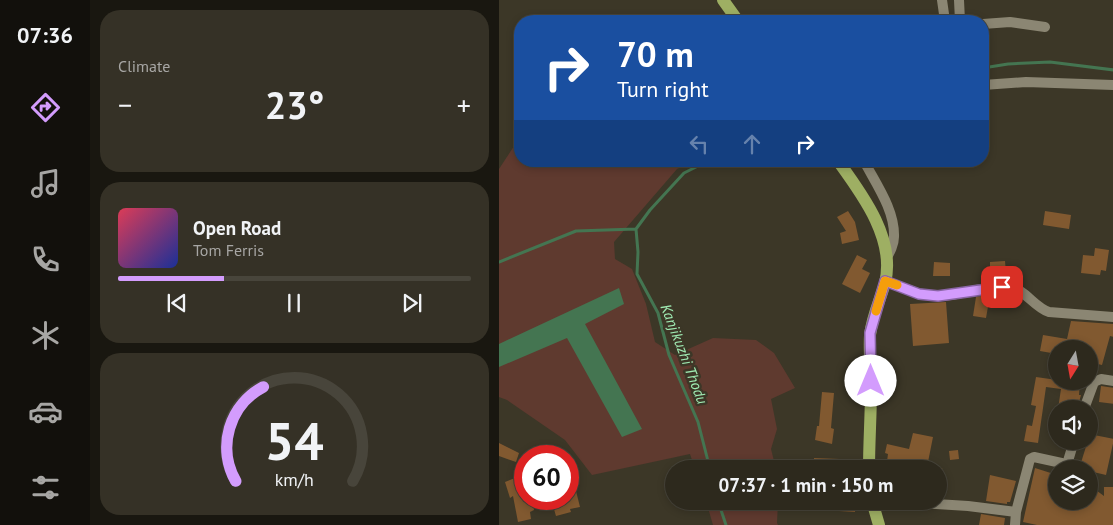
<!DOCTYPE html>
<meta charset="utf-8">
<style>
:root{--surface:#2d291d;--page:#353126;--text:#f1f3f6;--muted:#a7a6a4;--line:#48453b;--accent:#d39cfd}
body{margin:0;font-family:"PT Sans",sans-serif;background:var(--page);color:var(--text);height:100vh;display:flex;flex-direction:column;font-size:19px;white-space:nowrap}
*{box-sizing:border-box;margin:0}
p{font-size:16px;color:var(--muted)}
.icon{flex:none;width:28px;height:28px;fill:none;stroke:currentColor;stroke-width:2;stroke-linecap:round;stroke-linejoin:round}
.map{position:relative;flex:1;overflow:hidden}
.panel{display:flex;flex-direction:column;gap:10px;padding:10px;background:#191710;width:409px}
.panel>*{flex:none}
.top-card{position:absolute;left:15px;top:15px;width:475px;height:152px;border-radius:20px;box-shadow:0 2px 8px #0003,0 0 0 1px var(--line);background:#1a4fa0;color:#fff;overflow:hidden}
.needle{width:32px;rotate:191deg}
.fabs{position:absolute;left:549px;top:340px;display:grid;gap:10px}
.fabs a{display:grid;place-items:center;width:50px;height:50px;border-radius:50%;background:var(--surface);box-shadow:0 2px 8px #0003,0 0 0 1px var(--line);font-size:25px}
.speed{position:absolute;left:15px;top:445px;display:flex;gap:10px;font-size:25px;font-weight:700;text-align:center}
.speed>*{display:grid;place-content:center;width:65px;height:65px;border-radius:50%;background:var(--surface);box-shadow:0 2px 8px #0003,0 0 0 1px var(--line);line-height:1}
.speed .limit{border:8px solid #d22;background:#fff;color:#111}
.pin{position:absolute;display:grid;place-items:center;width:42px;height:42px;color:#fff;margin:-21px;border-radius:10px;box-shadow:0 2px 8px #0006}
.me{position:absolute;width:55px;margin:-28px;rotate:0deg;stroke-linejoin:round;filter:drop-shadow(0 0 4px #0008)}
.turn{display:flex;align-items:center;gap:18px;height:105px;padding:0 20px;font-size:22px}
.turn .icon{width:65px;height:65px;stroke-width:2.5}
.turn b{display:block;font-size:35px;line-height:42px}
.lanes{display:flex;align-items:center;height:48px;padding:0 20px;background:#0003;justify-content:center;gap:25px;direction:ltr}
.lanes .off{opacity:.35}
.big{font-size:38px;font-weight:700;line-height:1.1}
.panel .card{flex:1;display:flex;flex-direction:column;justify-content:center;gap:8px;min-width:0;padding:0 18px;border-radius:20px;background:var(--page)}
.panel .dial{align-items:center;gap:0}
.dial svg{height:130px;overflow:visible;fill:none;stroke:var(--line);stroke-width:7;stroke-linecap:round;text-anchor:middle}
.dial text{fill:var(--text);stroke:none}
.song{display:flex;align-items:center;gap:15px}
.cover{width:60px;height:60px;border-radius:8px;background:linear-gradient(135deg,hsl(350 70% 55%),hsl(230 70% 35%))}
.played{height:5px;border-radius:2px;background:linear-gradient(90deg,var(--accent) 30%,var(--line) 30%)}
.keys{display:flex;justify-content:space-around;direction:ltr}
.heat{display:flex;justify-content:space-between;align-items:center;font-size:28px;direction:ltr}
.trip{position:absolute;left:166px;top:460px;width:282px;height:50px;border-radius:25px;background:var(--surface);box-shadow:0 2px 8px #0003,0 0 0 1px var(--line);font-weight:700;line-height:50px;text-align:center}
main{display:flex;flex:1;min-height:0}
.tabs{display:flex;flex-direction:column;width:90px;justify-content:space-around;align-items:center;background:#12100c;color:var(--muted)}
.tabs .icon{width:35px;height:35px}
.tabs .active{color:var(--accent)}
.tabs b{font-size:22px;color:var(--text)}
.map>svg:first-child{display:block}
</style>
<main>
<nav class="tabs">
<b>07:36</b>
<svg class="icon active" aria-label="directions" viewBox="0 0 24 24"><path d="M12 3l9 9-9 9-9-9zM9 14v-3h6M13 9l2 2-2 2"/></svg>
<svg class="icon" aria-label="music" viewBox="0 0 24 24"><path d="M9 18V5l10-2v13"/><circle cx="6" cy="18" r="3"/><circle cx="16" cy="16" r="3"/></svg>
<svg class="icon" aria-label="phone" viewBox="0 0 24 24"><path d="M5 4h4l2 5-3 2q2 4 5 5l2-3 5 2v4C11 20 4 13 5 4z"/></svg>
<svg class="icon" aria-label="climate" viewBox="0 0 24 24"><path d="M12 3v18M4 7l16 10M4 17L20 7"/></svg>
<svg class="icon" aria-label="car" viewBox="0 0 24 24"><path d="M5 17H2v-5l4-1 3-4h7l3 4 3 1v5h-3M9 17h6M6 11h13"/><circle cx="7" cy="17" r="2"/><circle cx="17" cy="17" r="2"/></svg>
<svg class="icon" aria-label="filters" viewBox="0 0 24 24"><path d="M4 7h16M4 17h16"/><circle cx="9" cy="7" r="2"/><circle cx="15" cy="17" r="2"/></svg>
</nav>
<section class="panel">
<div class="card"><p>Climate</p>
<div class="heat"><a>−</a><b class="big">23°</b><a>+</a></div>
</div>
<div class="card">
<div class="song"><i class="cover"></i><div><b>Open Road</b><p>Tom Ferris</p></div></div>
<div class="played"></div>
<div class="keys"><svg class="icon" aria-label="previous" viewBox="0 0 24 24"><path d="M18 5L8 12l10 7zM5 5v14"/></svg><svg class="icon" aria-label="pause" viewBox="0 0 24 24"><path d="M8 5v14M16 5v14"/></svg><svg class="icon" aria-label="next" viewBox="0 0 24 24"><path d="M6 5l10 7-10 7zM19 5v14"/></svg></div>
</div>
<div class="card dial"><svg viewBox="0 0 100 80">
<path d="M14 69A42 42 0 1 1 86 69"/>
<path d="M14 69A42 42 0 0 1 31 11" stroke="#d39cfd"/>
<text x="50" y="56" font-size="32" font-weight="700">54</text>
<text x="50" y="72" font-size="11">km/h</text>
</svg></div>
</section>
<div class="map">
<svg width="615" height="525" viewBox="0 0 615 525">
<rect width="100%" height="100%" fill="#3c3727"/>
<path fill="#5f3a2f" d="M21,137v24h174l-17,8 -63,73 1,17 17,10 14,35 9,38 20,13 38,-17 43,2 18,13 21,35 -24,11 6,30 -6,20 5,20h-81l-5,-15 -98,21 -27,-35 -58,-40 -8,-3v-228z
M207,501h72l-1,22 1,2h-65z"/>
<path fill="#447551" d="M120,288l5,16 -39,20 57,105 -20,8 -55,-99 -68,29v-23z"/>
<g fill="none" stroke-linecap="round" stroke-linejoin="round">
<path stroke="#447551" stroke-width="3" d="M484,68l25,-4 42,-2 64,8
M209,161l-24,12 -34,37 -14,19 2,23 -1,22 21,39 11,42 29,67 12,47
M0,262l77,-31 60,-2
M219,501l8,24"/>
</g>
<path fill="#815930" d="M349,211l7,11 4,18 -17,4 -2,-11 6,-2 -9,-14z
M546,211l26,4 -2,14 -26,-4z
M596,248l14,2 -3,21 -5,-1 -1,5 -19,-2 2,-18 11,1z
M358,255l10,5 -5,9 8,4 -10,20 -18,-9z
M506,261l1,12h-16v-11z
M435,262l16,1v13h-17z
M487,295l-1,6h4l-3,17 -13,-2 3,-19z
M447,302l3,41 -36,3 -3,-42z
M572,321l43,3v13l-4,-1 -8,29 -13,-3v-13h-17l-10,-2v2h-5v5l-17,-3 3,-16 24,4z
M537,377l21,3v1h23l-1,14h2l-4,14h-19l3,-20 -15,-2 -8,56 -14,-2 3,-16 5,1 4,-20 -5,-1z
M602,386l13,2v16l-15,-2z
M323,392l12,1 -3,35 3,1 -2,15 -17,-4 2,-14h2z
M414,433l20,4 -5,25 15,7h-57l2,-15 -3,-1 2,-9 22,5z
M595,435l20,4 -8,36 -17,-4v-2h-10l10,-32 5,1z
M0,443l20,10 -3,9 -17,-6z
M459,450l1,9 -9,1 -1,-9z
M315,458l26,1 -1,10h-25z
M536,468l22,7v26h32v-16l15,11v-9h10v38h-77l-14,-3z
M26,474v26l7,-1 2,11 -4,2 1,7 -13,3 -5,-26 -3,2 -5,-16z
M491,475l26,6 -6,21h-3v2l-21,-3z
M77,491l4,16 -10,2 1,3 -15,4 -5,-17h19l-2,-7z
M324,501h33l-1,11 -32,-2z
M482,514l24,4 -1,7h-25z"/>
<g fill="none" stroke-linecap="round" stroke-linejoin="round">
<path stroke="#8b8673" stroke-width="10" d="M443,0l3,21
M460,0l1,21
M484,24l27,-2 35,5
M386,281c18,6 36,16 56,15 23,-1 46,-12 69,-9 16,3 24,20 39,25l65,5
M585,409l10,-27 7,-3 13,2
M389,501l80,5 48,6
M516,525l1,-13 14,-53 4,-2 32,7 2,-3 6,-20"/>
<path stroke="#8b8673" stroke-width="10" d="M484,85l43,-3 88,3
M365,161c12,23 31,49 30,76 0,8 -4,15 -8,22"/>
<path stroke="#9eaf63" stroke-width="12" d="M224,0l15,21
M339,161c24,33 58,78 47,122 -5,17 -13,34 -15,52 -1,17 1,36 1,53 0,27 -2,54 -2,81
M373,501l7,24"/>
</g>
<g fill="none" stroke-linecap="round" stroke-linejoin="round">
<g stroke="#8965a4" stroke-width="12">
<path id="route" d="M372,381l-1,-48 15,-52 34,13 19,2 64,-9"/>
</g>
<use href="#route" stroke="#d39cfd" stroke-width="9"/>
<path stroke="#f59e0b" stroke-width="9" d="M377,311l9,-30 12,4"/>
</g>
<g text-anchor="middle" stroke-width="5" stroke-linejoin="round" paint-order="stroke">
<g font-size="15" font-style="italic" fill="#9feab2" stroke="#3c3727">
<text transform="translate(185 354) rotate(69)" y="5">Kanjikuzhi Thodu</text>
</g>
</g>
</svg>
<div class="fabs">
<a><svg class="needle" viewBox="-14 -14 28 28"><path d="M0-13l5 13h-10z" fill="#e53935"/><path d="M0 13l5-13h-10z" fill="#a7a6a4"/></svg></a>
<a><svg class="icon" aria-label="sound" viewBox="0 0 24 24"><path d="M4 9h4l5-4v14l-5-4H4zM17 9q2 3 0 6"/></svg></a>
<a><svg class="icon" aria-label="layers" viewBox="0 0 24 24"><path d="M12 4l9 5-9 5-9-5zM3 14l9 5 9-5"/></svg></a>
</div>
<div class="speed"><div class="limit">60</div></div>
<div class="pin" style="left:503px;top:287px;background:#d93025"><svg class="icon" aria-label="arrive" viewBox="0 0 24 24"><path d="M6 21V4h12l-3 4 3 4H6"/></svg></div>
<svg class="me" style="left:372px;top:381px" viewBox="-20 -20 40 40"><circle r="19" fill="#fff"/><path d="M0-13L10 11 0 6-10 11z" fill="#d39cfd"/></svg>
<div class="trip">07:37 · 1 min · 150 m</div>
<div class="top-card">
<div class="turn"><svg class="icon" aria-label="right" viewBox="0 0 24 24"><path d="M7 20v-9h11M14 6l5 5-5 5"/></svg><div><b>70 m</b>Turn right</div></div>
<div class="lanes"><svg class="icon off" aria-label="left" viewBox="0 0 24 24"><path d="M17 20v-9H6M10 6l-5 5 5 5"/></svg><svg class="icon off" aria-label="ahead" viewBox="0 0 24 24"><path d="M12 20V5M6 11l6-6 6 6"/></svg><svg class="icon" aria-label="right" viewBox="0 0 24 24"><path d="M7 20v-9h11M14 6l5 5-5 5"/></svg></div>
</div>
</div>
</main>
